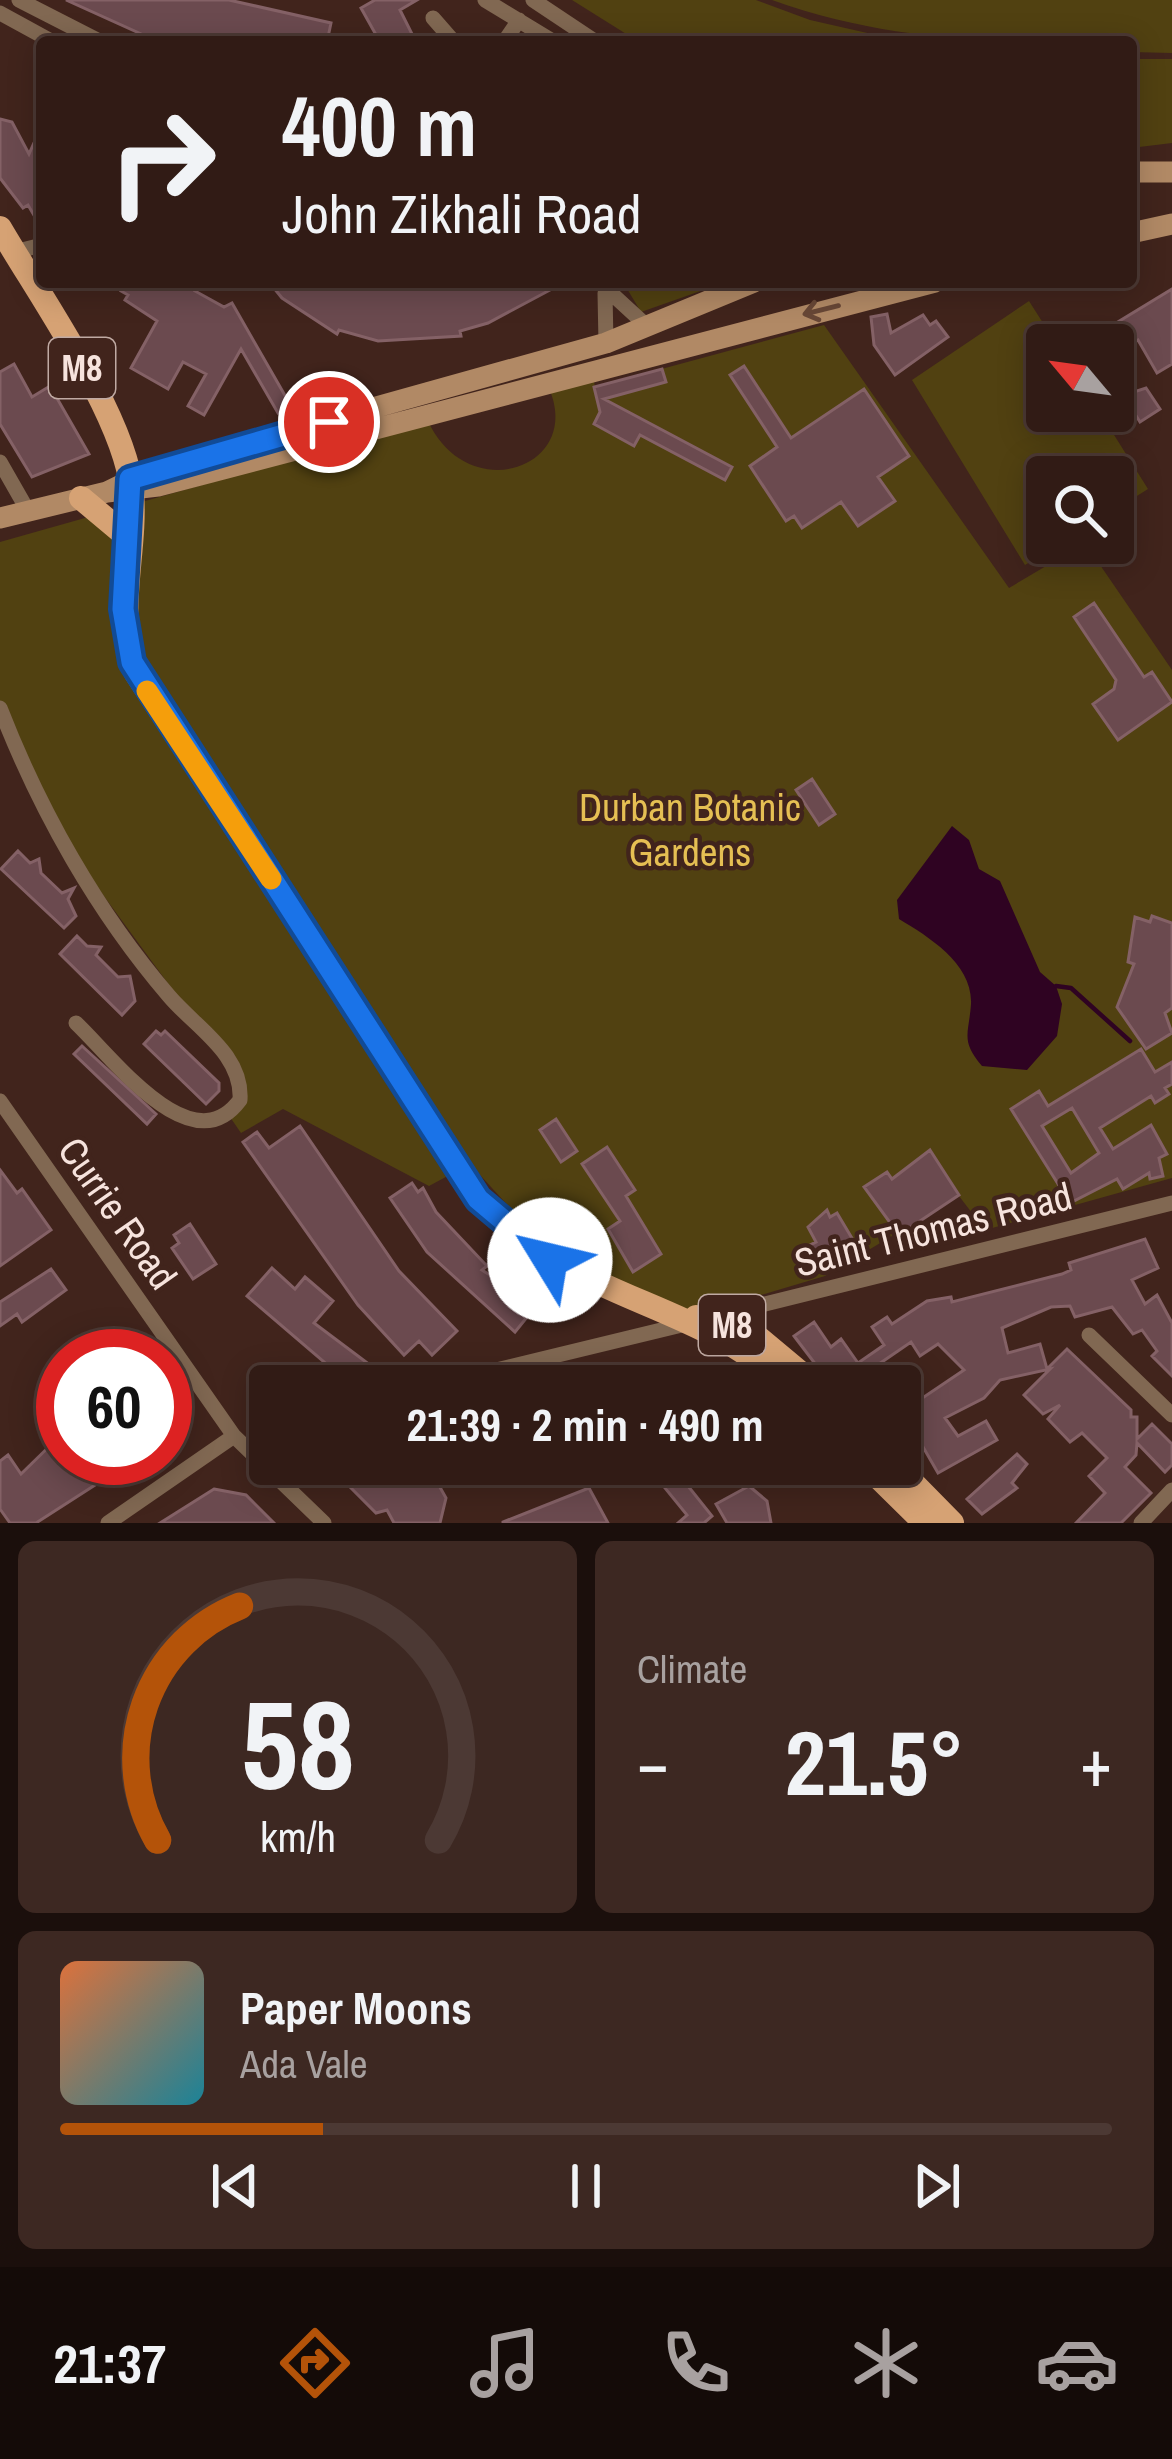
<!DOCTYPE html>
<meta charset="utf-8">
<style>
:root{--surface:#311b15;--page:#3d2822;--text:#f1f3f6;--muted:#a8a1a0;--line:#4c3934;--accent:#b45309}
body{margin:0;font-family:"Archivo Narrow",sans-serif;background:var(--page);color:var(--text);height:100vh;display:flex;flex-direction:column;font-size:45px;white-space:nowrap}
*{box-sizing:border-box;margin:0}
p{font-size:39px;color:var(--muted)}
.icon{flex:none;width:66px;height:66px;fill:none;stroke:currentColor;stroke-width:2;stroke-linecap:round;stroke-linejoin:round}
.map{position:relative;height:1523px;overflow:hidden}
.panel{display:flex;flex-direction:column;gap:18px;padding:18px;background:#1b0f0c;flex:1}
.panel>*{flex:none}
.top-card{position:absolute;left:36px;top:36px;width:1101px;height:252px;border-radius:12px;box-shadow:0 6px 30px #0003,0 0 0 3px var(--line);background:#311b15;color:var(--text);overflow:hidden}
.needle{width:78px;rotate:299deg}
.buttons{position:absolute;left:1026px;top:324px;display:grid;gap:24px}
.buttons a{display:grid;place-items:center;width:108px;height:108px;border-radius:12px;background:var(--surface);box-shadow:0 6px 30px #0003,0 0 0 3px var(--line);font-size:60px}
.speed{position:absolute;left:36px;top:1329px;display:flex;gap:24px;font-size:60px;font-weight:700;text-align:center}
.speed>*{display:grid;place-content:center;width:156px;height:156px;border-radius:50%;background:var(--surface);box-shadow:0 6px 30px #0003,0 0 0 3px var(--line);line-height:1}
.speed .limit{border:18px solid #d22;background:#fff;color:#111}
.pin{position:absolute;display:grid;place-items:center;width:102px;height:102px;color:#fff;margin:-51px;border:6px solid #fff;border-radius:50%;box-shadow:0 3px 12px #0007}
.me{position:absolute;width:132px;margin:-66px;rotate:306deg;stroke-linejoin:round;filter:drop-shadow(0 0 9px #0008)}
.turn{display:flex;align-items:center;gap:42px;height:252px;padding:0 48px;font-size:54px}
.turn .icon{width:156px;height:156px;stroke-width:2.5}
.turn b{display:block;font-size:84px;line-height:102px}
.big{font-size:90px;font-weight:800;line-height:1.1}
.panel .tile{flex:1;display:flex;flex-direction:column;justify-content:center;gap:18px;min-width:0;padding:0 42px;border-radius:18px;background:var(--page)}
.panel .dial{align-items:center;gap:0}
.dial svg{height:312px;overflow:visible;fill:none;stroke:var(--line);stroke-width:7;stroke-linecap:round;text-anchor:middle}
.dial text{fill:var(--text);stroke:none}
.song{display:flex;align-items:center;gap:36px}
.cover{width:144px;height:144px;border-radius:18px;background:linear-gradient(135deg,hsl(20 70% 55%),hsl(190 70% 35%))}
.played{height:12px;border-radius:6px;background:linear-gradient(90deg,var(--accent) 25%,var(--line) 25%)}
.keys{display:flex;justify-content:space-around;direction:ltr}
.heat{display:flex;justify-content:space-between;align-items:center;font-size:66px;direction:ltr}
.panel .tiles{flex:1;display:grid;gap:18px;grid-template-columns:1fr 1fr}
.tile:last-child{grid-column:span 2}
.trip{position:absolute;left:249px;top:1365px;width:672px;height:120px;border-radius:12px;background:var(--surface);box-shadow:0 6px 30px #0003,0 0 0 3px var(--line);font-weight:800;line-height:120px;text-align:center}
.menu{display:flex;height:192px;justify-content:space-around;align-items:center;background:#140b08;color:var(--muted)}
.menu .icon{width:84px;height:84px}
.menu .active{color:var(--accent)}
.menu b{font-size:54px;color:var(--text)}
.map>svg:first-child{display:block}
</style>
<div class="map">
<svg width="1172" height="1523" viewBox="0 0 1172 1523">
<rect width="100%" height="100%" fill="#41241c"/>
<path fill="#514111" d="M572,0h184l54,20 97,22h-268z
M772,0h400v53l-41,-1v-10c-128,0 -236,2 -359,-42z
M1131,59h41v84l-41,5z
M623,282h103l-85,30z
M1029,301l28,44h-10v66h52l49,78 -35,22v-34h-66v66h14l-36,22 -113,-185z
M824,325l185,263 76,-45 87,127v508l-187,52 -26,-34 -134,80 -138,41 -130,-58 -87,-95 -41,22 -146,-77 -42,24 -11,-16 14,-30 -171,-233 -73,-153v-159l428,-121c40,87 158,47 120,-35l45,-10 2,11z"/>
<path fill="#2f0322" d="M952,826l17,14 10,29 21,12 40,91 16,14 6,18 -5,32 -30,34 -45,-4c-22,-26 -13,-32 -11,-62 2,-40 -42,-67 -72,-85l-2,-19z"/>
<g fill="none" stroke-linecap="round" stroke-linejoin="round">
<path stroke="#2f0322" stroke-width="4.5" d="M1056,986l15,2 59,53"/>
</g>
<path fill="#6b4a4f" stroke="#846166" stroke-width="3" fill-rule="evenodd" d="M66,0h163l102,23 -4,19h-168z
M375,0h42l-17,10 16,32h-36l-19,-34z
M0,119l12,3 17,32 4,-9 9,16v68l-14,-24 -5,3 -23,-30z
M126,282h74l-5,9 29,16 8,-4 59,103 -13,7 -37,-64 -37,66 -16,-9 18,-32 -23,-12 -15,27 -37,-21 26,-47 -32,-21 3,-5 -7,-4z
M269,282h296l-77,41 -28,8 1,5 -83,5 -39,-11 -2,4 -55,-36z
M1172,289v75l-15,9 -19,-33 -25,14v-9h-33z
M887,314l4,19 32,-18 7,10 6,-4 12,16 -53,38 -21,-30 -3,-28z
M1113,355l21,37 12,-4 14,21 -20,13 -27,-43z
M14,364l18,33 18,-11 39,68 -57,23 -32,-53v-52z
M744,366l47,72 73,-49 45,67 -31,21 17,24 -37,25 -17,-24 -39,26 -8,-12 -8,5 -36,-55 27,-19 -47,-72z
M662,369l4,13 -62,17 128,68 -7,13 -85,-45 -6,11 -40,-22 6,-12 -6,-25z
M1094,603l50,74 8,-5 20,30 -54,38 -25,-36 21,-15 2,-9 -42,-63z
M812,779l23,35 -16,11 -23,-35z
M18,851l12,12 9,-4 2,14 21,20 12,-5 -6,11 8,17 -12,12 -63,-59z
M1152,916l20,7v85l-7,5 7,20 -26,16 -29,-42 17,-43 -6,-2 7,-45 15,5z
M77,936l10,10 14,1 -5,8 22,22 12,-1 5,25 -13,14 -62,-61z
M156,1031l5,4 4,-4 54,52v8l-13,13 -62,-60z
M82,1046l74,68 -9,10 -73,-70z
M1141,1049l14,23 17,-10v22l-7,4 4,6 -14,9 -4,-7 -51,32 13,21 38,-24 16,29 -8,4 4,18 -13,3 -1,-6 -26,16 -6,-10 -47,24 -59,-94 28,-18 9,15zM1072,1108l27,45 -28,20 -29,-47z
M556,1119l21,32 -16,11 -21,-32z
M300,1126l99,145 58,60 -25,24 -13,-14 -15,14 -46,-50 -115,-163 14,-10 12,16z
M607,1147l28,43 -9,6 35,58 -28,18 -25,-43 12,-8 -38,-57z
M930,1150l29,45 -60,40 -35,-48 23,-15 5,7z
M0,1170l17,23 5,-4 29,41 -51,36z
M412,1183l6,9 5,-4 13,24 51,54 -5,4 44,28 -4,5 10,8 -17,21 -88,-80 -37,-54z
M827,1210l3,7 7,-4 19,32 -40,21 -10,-19 10,-5 -8,-15z
M190,1224l26,40 -23,15 -21,-31 7,-5 -5,-8z
M1145,1239l13,29 -26,12 13,24 12,-9 15,28v53l-20,-20 5,-5 -15,-21 -9,4 -21,-27 -37,10 -5,-11 -19,1 -49,21 6,25 32,-9 7,25 20,-20 64,61v7h6v22l15,-15 20,20v21l-7,7 -28,-29 -1,12 -11,12 26,26 -30,30h-45l29,-30 -16,-17 18,-18 -25,-25 -12,9 -22,-23 12,-14 -17,9 -19,-19 26,-26 -50,11 -16,18 -39,20 13,18 28,-15 11,19 -59,33 -19,-33 -19,9v-80l21,30 43,-29 -26,-26 -18,12 -9,-14 -32,22 15,22h-62l-38,-50 20,-14 17,25 10,-8 17,24 26,-18 -12,-18 15,-10 5,7 35,-23 24,-4 1,5 110,-28 9,-4 -2,-7z
M272,1268l23,21 10,-12 28,24 -19,22 56,42 -18,21 -105,-90z
M51,1269l15,21 -44,32 -5,-8 -17,12v-24z
M63,1433v25h54l6,9 -87,56h-26l-10,-14v-48l8,-6 13,19z
M1017,1454l10,10 -15,19 5,5 -35,26 -15,-15z
M317,1464h110l19,34 -6,25h-46l-7,-13 -11,3 -37,-37z
M680,1476l32,40 -8,7h-26l9,-8 -22,-27z
M749,1486l18,15 4,22h-44l-11,-19z
M589,1488l19,35h-105v-1z
M214,1489l32,6 28,28h-114z"/>
<g fill="none" stroke-linecap="round" stroke-linejoin="round">
<path stroke="#816852" stroke-width="15" d="M19,0l82,42
M485,0l69,42
M533,0l63,42
M0,13l53,29
M433,18l21,24
M504,42l15,-22
M14,252l28,-7
M599,282l50,46
M605,293l1,50
M0,462l28,49
M0,708c40,103 97,204 169,288 27,32 74,58 71,104 -48,65 -126,-41 -164,-77
M0,1101l234,335 90,87
M713,1317l459,-114
M1089,1335l83,80
M430,1386l260,-63
M108,1523l126,-87
M1141,1523l31,-33"/>
<path stroke="#b18965" stroke-width="21" d="M1131,172h41
M1131,233l41,-9
M107,492l51,-6 777,-204
M0,518l107,-26 47,-23 452,-126 148,-61"/>
<path stroke="#d6a274" stroke-width="24" d="M0,228c39,67 125,188 132,263 5,63 -18,120 4,182l342,526c91,102 221,101 308,187
M81,498l49,41
M696,1317l53,13 67,56
M865,1464l60,59
M894,1464l58,59"/>
</g>
<defs><path id="oneway-shaft" d="M-6 0H5M1.5-3L5.5 0L1.5 3" fill="none" stroke-width="1.6" stroke-linecap="round" stroke-linejoin="round" transform="scale(3)"/></defs>
<use stroke="#684736" href="#oneway-shaft" transform="translate(821 310) rotate(166)"/>
<g fill="none" stroke-linecap="round" stroke-linejoin="round">
<g stroke="#114b97" stroke-width="30">
<path id="route" d="M329,422l-199,57 -7,130 9,53 346,537 72,61"/>
</g>
<use href="#route" stroke="#1a73e8" stroke-width="21"/>
<path stroke="#f59e0b" stroke-width="21" d="M147,691l124,188"/>
</g>
<g text-anchor="middle" stroke-width="9" stroke-linejoin="round" paint-order="stroke">
<g fill="#41241c" stroke="#c0aaa3" stroke-width="3">
<rect x="49" y="338" width="66" height="60" rx="9"/>
<rect x="699" y="1295" width="66" height="60" rx="9"/>
</g>
<g font-size="36" font-weight="bold" fill="#f6e3dd">
<text x="82" y="381">M8</text>
<text x="732" y="1338">M8</text>
</g>
<g font-size="39" fill="#e5bf53" stroke="#41241c">
<text x="690" y="821">Durban Botanic<tspan x="690" dy="45">Gardens</tspan></text>
</g>
<g font-size="39" fill="#f6e3dd" stroke="#41241c">
<text transform="translate(118 1213) rotate(55)" y="14">Currie Road</text>
<text transform="translate(933 1229) rotate(-14)" y="14">Saint Thomas Road</text>
</g>
</g>
</svg>
<div class="buttons">
<a><svg class="needle" viewBox="-14 -14 28 28"><path d="M0-13l5 13h-10z" fill="#e53935"/><path d="M0 13l5-13h-10z" fill="#a8a1a0"/></svg></a>
<a><svg class="icon" aria-label="search" viewBox="0 0 24 24"><circle cx="10" cy="10" r="6"/><path d="M15 15l6 6"/></svg></a>
</div>
<div class="speed"><div class="limit">60</div></div>
<div class="pin" style="left:329px;top:422px;background:#d93025"><svg class="icon" aria-label="arrive" viewBox="0 0 24 24"><path d="M6 21V4h12l-3 4 3 4H6"/></svg></div>
<svg class="me" style="left:550px;top:1260px" viewBox="-20 -20 40 40"><circle r="19" fill="#fff"/><path d="M0-13L10 11 0 6-10 11z" fill="#1a73e8"/></svg>
<div class="trip">21:39 · 2 min · 490 m</div>
<div class="top-card">
<div class="turn"><svg class="icon" aria-label="right" viewBox="0 0 24 24"><path d="M7 20v-9h11M14 6l5 5-5 5"/></svg><div><b>400 m</b>John Zikhali Road</div></div>
</div>
</div>
<section class="panel">
<div class="tiles">
<div class="tile dial"><svg viewBox="0 0 100 80">
<path d="M14 69A42 42 0 1 1 86 69"/>
<path d="M14 69A42 42 0 0 1 35 9" stroke="#b45309"/>
<text x="50" y="56" font-size="32" font-weight="700">58</text>
<text x="50" y="72" font-size="11">km/h</text>
</svg></div>
<div class="tile"><p>Climate</p>
<div class="heat"><a>−</a><b class="big">21.5°</b><a>+</a></div>
</div>
<div class="tile">
<div class="song"><i class="cover"></i><div><b>Paper Moons</b><p>Ada Vale</p></div></div>
<div class="played"></div>
<div class="keys"><svg class="icon" aria-label="previous" viewBox="0 0 24 24"><path d="M18 5L8 12l10 7zM5 5v14"/></svg><svg class="icon" aria-label="pause" viewBox="0 0 24 24"><path d="M8 5v14M16 5v14"/></svg><svg class="icon" aria-label="next" viewBox="0 0 24 24"><path d="M6 5l10 7-10 7zM19 5v14"/></svg></div>
</div>
</div>
</section>
<nav class="menu">
<b>21:37</b>
<svg class="icon active" aria-label="directions" viewBox="0 0 24 24"><path d="M12 3l9 9-9 9-9-9zM9 14v-3h6M13 9l2 2-2 2"/></svg>
<svg class="icon" aria-label="music" viewBox="0 0 24 24"><path d="M9 18V5l10-2v13"/><circle cx="6" cy="18" r="3"/><circle cx="16" cy="16" r="3"/></svg>
<svg class="icon" aria-label="phone" viewBox="0 0 24 24"><path d="M5 4h4l2 5-3 2q2 4 5 5l2-3 5 2v4C11 20 4 13 5 4z"/></svg>
<svg class="icon" aria-label="climate" viewBox="0 0 24 24"><path d="M12 3v18M4 7l16 10M4 17L20 7"/></svg>
<svg class="icon" aria-label="car" viewBox="0 0 24 24"><path d="M5 17H2v-5l4-1 3-4h7l3 4 3 1v5h-3M9 17h6M6 11h13"/><circle cx="7" cy="17" r="2"/><circle cx="17" cy="17" r="2"/></svg>
</nav>
